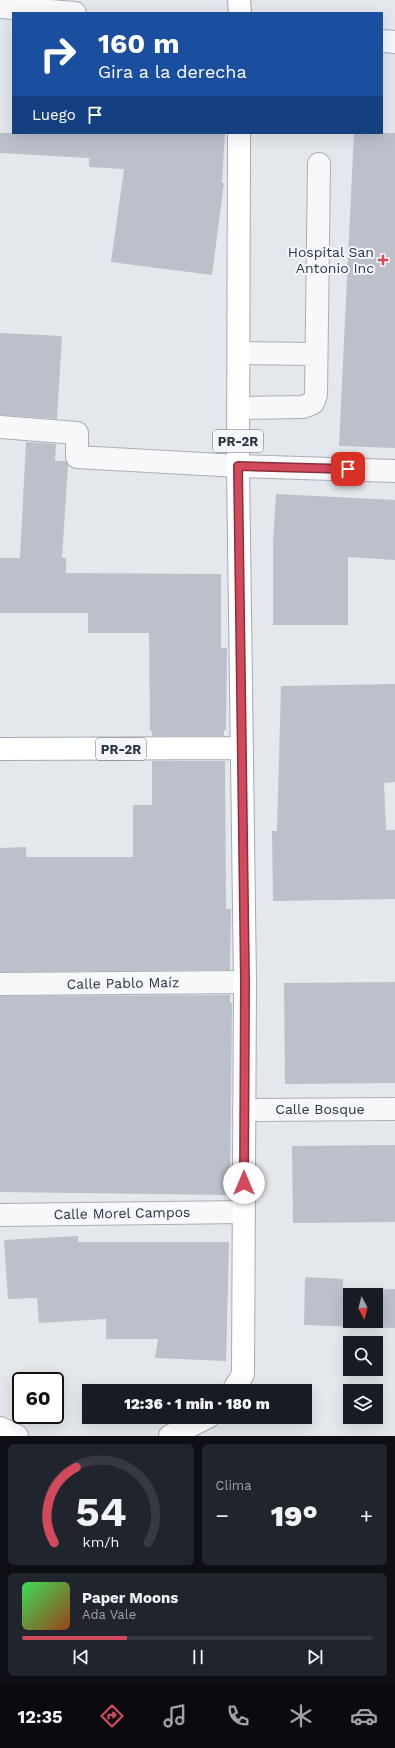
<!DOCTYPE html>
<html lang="es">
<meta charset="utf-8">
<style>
:root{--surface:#171b24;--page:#20242c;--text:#f1f3f6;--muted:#9ea1a6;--line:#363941;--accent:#d1495b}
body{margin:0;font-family:"Work Sans",sans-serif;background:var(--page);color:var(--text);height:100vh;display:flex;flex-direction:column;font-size:15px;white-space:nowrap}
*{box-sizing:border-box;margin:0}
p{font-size:13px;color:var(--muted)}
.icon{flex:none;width:22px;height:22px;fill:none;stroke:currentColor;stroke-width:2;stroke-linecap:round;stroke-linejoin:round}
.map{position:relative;height:1436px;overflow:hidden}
.sheet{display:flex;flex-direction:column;gap:8px;padding:8px;background:#0d0f14;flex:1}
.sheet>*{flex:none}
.hud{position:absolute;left:12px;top:12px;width:371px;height:122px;border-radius:0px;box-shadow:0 4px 16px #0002;background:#1a4fa0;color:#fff;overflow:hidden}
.needle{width:26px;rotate:173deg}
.controls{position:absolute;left:343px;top:1288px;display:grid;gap:8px}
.controls a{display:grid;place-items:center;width:40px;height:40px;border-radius:0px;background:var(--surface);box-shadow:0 4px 16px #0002;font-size:20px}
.speed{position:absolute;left:12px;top:1372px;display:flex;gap:8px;font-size:20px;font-weight:700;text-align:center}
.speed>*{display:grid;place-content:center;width:52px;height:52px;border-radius:50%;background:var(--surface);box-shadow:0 4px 16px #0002;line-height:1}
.speed .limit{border:2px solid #111;border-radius:6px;background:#fff;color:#111}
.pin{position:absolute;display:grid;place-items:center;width:34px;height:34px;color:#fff;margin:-17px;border-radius:8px;box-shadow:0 2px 6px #0006}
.me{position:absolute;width:44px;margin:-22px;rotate:0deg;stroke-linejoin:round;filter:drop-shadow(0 0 3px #0008)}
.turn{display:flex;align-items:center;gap:14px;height:84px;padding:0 20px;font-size:18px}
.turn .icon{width:52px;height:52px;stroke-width:2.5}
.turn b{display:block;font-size:28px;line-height:34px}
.then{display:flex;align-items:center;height:38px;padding:0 20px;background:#0003;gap:8px;font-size:15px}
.big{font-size:30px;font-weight:800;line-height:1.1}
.sheet .widget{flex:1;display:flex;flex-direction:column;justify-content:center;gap:6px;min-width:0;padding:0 14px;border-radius:6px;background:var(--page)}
.sheet .dial{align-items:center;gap:0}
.dial svg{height:104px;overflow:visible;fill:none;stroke:var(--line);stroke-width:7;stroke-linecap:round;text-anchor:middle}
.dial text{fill:var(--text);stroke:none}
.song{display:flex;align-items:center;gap:12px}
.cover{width:48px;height:48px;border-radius:6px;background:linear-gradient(135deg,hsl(130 70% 55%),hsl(20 70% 35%))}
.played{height:4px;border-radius:2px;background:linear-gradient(90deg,var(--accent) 30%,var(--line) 30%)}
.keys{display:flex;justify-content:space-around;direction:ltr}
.heat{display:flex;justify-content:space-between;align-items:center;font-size:22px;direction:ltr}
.sheet .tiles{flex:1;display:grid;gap:8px;grid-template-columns:1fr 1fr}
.widget:last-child{grid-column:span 2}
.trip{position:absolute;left:82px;top:1384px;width:230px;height:40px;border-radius:0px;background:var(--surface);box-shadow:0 4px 16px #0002;font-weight:800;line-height:40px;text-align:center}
.menu{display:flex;height:64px;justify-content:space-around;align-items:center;background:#090b0e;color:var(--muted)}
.menu .icon{width:28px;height:28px}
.menu .active{color:var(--accent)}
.menu b{font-size:18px;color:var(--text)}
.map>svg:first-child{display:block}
</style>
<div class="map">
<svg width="395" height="1436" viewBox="0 0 395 1436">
<rect width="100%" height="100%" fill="#e4e7ec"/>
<path fill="#bbc0ca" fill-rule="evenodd" d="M0,133h225l-3,50h2l-12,92 -101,-13 13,-93 -35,-2v-9l-89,-5z
M354,133h41v315l-56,-2z
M0,333l62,3 -5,83 -57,-4z
M26,442l30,2 -1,17h11l2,4 -6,93h4v15l155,1v74h6l-1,82h-2v6h-72v-5h-2l-1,-98h-61v-20h-88v-55h20z
M276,494l119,6v60l-47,-3v68h-75v-81z
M395,684v98l-11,1 2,47h9v69l-122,2 -1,-70h5l4,-145z
M152,761h73l1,148h5l-1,61 -230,2v-124l26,-1v10h107v-52h19z
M395,982v101l-110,1 -1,-101z
M230,995v8h2l-2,192 -230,-3v-196z
M395,1145v77l-102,1 -1,-77z
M78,1236v6h151l-3,119 -71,-3 3,-19h-52v-20l-67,4 -2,-25 -29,1 -4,-59z
M305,1277l38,2v12l52,-2v39l-91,-3zM350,1295h26v26h-26z"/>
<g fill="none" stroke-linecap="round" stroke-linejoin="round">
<g stroke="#a9aeb7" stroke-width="24">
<path id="minor" d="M0,7l75,6
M382,41l13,1
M239,353l77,1
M239,408l64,-1 10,-4 3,-8 3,-231
M0,427l77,6v24l161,9 157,5
M0,984l245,-2
M244,1110l151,-1
M0,1215l244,-3"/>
</g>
<g stroke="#a3abb8" stroke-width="24">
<path id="major" d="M239,0l1,13
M0,749l242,-1
M233,1391l10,-17 2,-392 -7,-516 1,-333
M0,1428l17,8
M170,1436l38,-19"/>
</g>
<use href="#minor" stroke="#f7f8fa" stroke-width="22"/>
<use href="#major" stroke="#fff" stroke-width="22"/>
</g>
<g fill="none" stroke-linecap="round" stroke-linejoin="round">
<g stroke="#882f3b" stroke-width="10">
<path id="route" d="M244,1183l1,-201 -7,-516 110,3"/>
</g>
<use href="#route" stroke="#d1495b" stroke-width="7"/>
</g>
<path fill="#d1495b" stroke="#f4f6f9" stroke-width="1.5" d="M381 254h4v4h4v4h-4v4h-4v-4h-4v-4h4z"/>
<g text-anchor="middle" stroke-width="4" stroke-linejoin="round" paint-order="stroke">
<g fill="#f4f6f9" stroke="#676e7b" stroke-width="1">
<rect x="213" y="430" width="50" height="22" rx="3"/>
<rect x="96" y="738" width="50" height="22" rx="3"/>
</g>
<g font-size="13" font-weight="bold" fill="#2b3445">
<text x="238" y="446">PR-2R</text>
<text x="121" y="754">PR-2R</text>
</g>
<g font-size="14" fill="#2b3445" stroke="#f4f6f9" text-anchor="end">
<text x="374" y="257">Hospital San<tspan x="374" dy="16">Antonio Inc</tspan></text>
</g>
<g font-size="14" fill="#2b3445" stroke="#f4f6f9">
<text transform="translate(123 983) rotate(-1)" y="5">Calle Pablo Maíz</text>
<text x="320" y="1114">Calle Bosque</text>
<text transform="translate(122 1213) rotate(-1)" y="5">Calle Morel Campos</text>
</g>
</g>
</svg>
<div class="controls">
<a><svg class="needle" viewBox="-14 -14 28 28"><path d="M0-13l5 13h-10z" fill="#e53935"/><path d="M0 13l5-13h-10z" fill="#9ea1a6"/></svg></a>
<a><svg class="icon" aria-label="search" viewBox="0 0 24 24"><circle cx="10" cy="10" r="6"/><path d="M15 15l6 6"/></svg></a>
<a><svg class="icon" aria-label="layers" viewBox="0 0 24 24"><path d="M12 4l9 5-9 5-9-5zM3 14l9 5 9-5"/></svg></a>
</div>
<div class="speed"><div class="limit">60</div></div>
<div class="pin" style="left:348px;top:469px;background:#d93025"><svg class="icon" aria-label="arrive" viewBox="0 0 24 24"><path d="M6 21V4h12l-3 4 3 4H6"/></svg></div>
<svg class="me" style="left:244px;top:1183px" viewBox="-20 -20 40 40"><circle r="19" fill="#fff"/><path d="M0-13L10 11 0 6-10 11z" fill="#d1495b"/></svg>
<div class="trip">12:36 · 1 min · 180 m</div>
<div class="hud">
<div class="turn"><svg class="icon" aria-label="right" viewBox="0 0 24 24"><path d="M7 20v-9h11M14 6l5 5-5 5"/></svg><div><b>160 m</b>Gira a la derecha</div></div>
<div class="then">Luego<svg class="icon" aria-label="arrive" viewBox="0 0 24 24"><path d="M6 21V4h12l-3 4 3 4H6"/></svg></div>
</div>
</div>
<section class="sheet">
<div class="tiles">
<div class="widget dial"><svg viewBox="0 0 100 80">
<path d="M14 69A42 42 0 1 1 86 69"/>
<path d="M14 69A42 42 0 0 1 31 11" stroke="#d1495b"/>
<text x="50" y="56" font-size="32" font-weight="700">54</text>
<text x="50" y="72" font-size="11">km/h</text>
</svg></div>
<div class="widget"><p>Clima</p>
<div class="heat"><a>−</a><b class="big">19°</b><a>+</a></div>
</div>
<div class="widget">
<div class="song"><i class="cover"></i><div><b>Paper Moons</b><p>Ada Vale</p></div></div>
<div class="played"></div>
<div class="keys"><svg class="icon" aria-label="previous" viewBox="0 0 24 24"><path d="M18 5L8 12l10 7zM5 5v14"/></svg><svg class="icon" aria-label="pause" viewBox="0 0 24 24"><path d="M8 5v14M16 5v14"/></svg><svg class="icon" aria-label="next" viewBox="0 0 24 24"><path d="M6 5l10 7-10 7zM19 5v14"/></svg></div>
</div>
</div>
</section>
<nav class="menu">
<b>12:35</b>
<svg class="icon active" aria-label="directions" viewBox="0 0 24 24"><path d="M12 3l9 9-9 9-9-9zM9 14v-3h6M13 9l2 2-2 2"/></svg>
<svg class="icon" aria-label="music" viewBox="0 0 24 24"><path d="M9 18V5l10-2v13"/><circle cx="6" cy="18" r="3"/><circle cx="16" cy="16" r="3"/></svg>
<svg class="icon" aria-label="phone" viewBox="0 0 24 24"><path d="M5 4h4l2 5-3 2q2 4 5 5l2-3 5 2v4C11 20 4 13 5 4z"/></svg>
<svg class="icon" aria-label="climate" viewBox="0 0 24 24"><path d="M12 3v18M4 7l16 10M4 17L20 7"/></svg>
<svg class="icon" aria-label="car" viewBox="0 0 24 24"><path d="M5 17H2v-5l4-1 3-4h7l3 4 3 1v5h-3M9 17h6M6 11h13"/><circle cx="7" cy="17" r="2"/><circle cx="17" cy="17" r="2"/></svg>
</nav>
